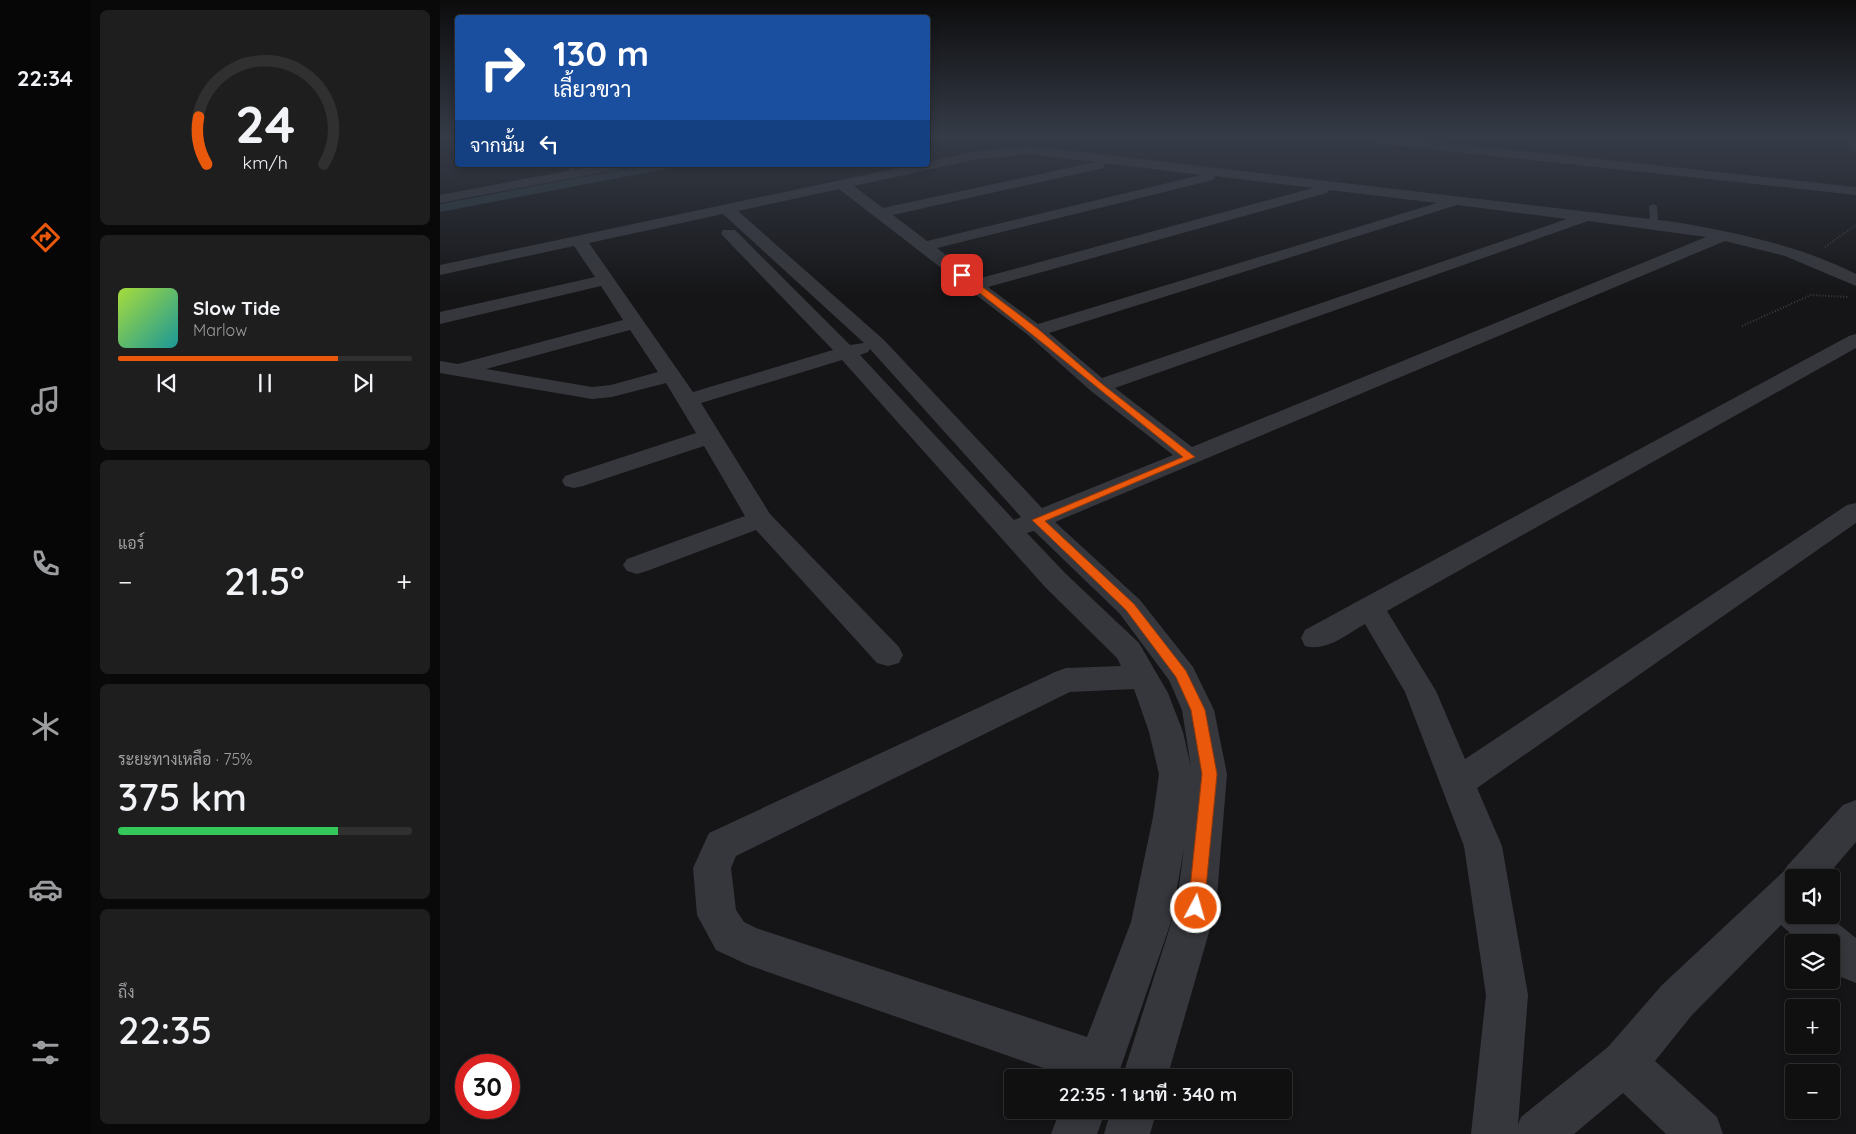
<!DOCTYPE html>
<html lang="th">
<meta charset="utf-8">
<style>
:root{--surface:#101011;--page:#1e1e1f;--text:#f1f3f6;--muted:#9c9d9f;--line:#303031;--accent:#ea580c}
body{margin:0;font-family:Quicksand,Sarabun,sans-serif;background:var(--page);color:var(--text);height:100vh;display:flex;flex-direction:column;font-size:19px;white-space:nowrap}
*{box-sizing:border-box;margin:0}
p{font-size:16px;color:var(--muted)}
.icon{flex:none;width:28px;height:28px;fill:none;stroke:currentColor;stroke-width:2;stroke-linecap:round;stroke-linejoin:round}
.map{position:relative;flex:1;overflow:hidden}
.sheet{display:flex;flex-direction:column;gap:10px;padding:10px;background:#090909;width:350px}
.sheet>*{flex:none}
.banner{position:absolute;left:15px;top:15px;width:475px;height:152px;border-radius:5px;box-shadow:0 2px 8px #0003,0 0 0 1px var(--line);background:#1a4fa0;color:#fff;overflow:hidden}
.buttons{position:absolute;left:1345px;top:869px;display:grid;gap:10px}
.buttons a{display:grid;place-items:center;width:55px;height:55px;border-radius:5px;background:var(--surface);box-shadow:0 2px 8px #0003,0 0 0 1px var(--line);font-size:25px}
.speed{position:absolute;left:15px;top:1054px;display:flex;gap:10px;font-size:25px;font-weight:700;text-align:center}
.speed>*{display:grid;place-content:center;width:65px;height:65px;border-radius:50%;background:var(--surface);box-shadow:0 2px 8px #0003,0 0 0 1px var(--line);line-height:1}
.speed .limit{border:8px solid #d22;background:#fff;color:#111}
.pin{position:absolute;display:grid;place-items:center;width:42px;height:42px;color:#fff;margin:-21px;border-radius:10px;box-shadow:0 2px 8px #0006}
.me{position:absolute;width:55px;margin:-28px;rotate:6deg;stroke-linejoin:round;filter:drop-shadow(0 0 4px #0008)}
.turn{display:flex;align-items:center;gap:18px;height:105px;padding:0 15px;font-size:22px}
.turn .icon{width:65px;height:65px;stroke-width:2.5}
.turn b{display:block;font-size:35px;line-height:42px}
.then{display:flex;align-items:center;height:48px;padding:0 15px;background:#0003;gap:10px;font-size:19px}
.big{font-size:38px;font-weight:600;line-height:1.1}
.sheet .widget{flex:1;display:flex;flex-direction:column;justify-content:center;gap:8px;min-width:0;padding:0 18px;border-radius:8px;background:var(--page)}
.sheet .dial{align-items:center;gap:0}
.dial svg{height:130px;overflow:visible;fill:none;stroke:var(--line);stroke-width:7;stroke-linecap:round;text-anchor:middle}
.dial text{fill:var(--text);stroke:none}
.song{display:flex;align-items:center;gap:15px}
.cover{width:60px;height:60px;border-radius:8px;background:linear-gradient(135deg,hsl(80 70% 55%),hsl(180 70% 35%))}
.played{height:5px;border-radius:2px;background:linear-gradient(90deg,var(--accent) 75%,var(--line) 75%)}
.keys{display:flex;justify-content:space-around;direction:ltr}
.heat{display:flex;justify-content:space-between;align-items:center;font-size:28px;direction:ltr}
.charge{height:8px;border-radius:4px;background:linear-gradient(90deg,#34c759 75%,var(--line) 0)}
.trip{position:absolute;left:564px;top:1069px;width:288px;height:50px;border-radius:5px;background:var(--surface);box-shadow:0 2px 8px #0003,0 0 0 1px var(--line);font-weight:600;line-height:50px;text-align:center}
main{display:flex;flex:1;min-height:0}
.menu{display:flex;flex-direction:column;width:90px;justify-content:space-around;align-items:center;background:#060607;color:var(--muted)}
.menu .icon{width:35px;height:35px}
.menu .current{color:var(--accent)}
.menu b{font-size:22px;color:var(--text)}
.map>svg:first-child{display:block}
</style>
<main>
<nav class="menu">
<b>22:34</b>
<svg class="icon current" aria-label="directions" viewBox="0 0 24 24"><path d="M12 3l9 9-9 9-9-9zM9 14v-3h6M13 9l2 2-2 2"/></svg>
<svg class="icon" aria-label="music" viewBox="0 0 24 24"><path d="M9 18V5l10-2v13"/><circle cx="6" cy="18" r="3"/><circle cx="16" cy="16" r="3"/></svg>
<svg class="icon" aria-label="phone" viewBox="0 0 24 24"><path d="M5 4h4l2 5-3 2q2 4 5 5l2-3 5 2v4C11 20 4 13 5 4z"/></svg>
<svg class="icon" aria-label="climate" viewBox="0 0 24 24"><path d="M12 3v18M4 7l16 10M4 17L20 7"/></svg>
<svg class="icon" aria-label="car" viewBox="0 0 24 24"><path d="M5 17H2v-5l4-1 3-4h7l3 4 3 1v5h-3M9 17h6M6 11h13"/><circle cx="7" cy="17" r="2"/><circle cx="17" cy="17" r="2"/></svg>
<svg class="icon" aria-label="filters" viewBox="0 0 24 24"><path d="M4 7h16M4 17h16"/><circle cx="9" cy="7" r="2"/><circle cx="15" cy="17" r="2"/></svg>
</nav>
<section class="sheet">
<div class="widget dial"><svg viewBox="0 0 100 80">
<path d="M14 69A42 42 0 1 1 86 69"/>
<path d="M14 69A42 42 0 0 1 9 40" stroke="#ea580c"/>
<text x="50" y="56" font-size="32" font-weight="700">24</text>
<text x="50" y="72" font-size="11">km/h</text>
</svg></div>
<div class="widget">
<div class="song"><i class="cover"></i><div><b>Slow Tide</b><p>Marlow</p></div></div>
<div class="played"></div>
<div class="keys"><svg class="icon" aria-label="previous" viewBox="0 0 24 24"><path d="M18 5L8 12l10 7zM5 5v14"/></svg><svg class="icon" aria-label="pause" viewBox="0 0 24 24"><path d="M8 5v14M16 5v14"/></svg><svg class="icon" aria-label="next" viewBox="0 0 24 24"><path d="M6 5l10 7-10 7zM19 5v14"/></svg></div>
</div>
<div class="widget"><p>แอร์</p>
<div class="heat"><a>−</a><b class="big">21.5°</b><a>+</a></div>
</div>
<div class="widget"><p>ระยะทางเหลือ · 75%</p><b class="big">375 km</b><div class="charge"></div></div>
<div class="widget"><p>ถึง</p><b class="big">22:35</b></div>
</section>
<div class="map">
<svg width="1416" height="1134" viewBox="0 0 1416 1134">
<rect width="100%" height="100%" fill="#151517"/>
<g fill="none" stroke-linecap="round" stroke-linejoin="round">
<path fill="#2a353c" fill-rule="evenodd" d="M205,165h28l-7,4 -226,43v-8z"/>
<path stroke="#3c3e43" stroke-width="2" stroke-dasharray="1 2" stroke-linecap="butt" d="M1385,247l31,-22
M1302,326l69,-31 37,2"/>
<path fill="#36373c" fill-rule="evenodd" d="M124,165h7l8,8 -5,1z
M1213,204l4,2 1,18 -4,2 -4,-2 -1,-18z"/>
<path fill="#36373c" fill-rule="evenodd" d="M918,138h45l453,49v8l-492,-53z
M1404,138h12v14l-5,-1z
M590,146l645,76c62,11 124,23 181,52v12l-71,-30 -60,-15 -670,281 85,78 53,67 21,43 13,64 -11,134 -49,170h-45l54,-170 8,-60 -13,74 -54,156h-45l-324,-113 -32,-15 -19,-35 -4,-47 16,-35 346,-161 11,-4 55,-2 -4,-8 -72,-71 -203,-227 -141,43 69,111 129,133 4,8 -4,8 -11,3 -11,-3 -121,-133 -109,41 -10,3 -10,-3 -4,-6 4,-6 118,-43 -41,-70 -121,40 -9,2 -9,-2 -3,-5 3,-5 131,-43 -30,-50 -54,14 -20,2 -152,-26v-12l18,3 165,-44 -22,-34 -161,38v-12l155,-35 -21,-31 -134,29v-10l472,-100h16v-3l50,-11zM590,154l65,8 -212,46 -29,-22 124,-27zM664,163l97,12 -274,66 -34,-26 206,-46 5,-1zM775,176l98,12 -336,91 -40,-31 276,-68zM399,189l189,146 63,56 82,64 -131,53 -158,-168 -146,-129zM889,190l108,13 -399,121 -50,-37 339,-94zM1017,205l110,14 -465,159 -53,-45zM283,214l141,129 -14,2 -115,-115h-12l-2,3 2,3 110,114 -140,42 -104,-149zM1148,221l118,16 -514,210 -77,-59zM190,330l28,42 -47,13 -19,2 -106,-18zM430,349l151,168 -7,3 -154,-165 8,-3zM594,531l86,83 49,66 13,30 9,57 -8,-35 -15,-39 -29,-50 -74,-70 -38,-40zM694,689l15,43 10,42 -6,43 -22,105 -44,115 -331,-109 -12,-6 -8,-12 -5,-42 5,-12 334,-164z
M158,165h29l-7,4 -180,34v-8z
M1416,334v14l-469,263 49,80 29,68 382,-254 9,-2v20l-379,265 25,58 26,149 -10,130 3,-8 87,-70 54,-62 122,-114 3,-5 56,-61 13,-5v42l-31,36h-31v37h33l29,23v45l-15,-6 -10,-8v-27h-31l-19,-17 -89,90 -37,46 62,56 6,17h-57l-43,-41 -49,41h-103l15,-139 -22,-149 -59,-154 -40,-68c-18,10 -38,28 -60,22l-4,-8 4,-8 55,-30 489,-264z
M620,1110h46l-9,24h-46z
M671,1110h46l-7,24h-46z"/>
</g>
<linearGradient id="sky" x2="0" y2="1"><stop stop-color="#0c0c0d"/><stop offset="0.46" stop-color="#353b47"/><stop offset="1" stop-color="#353b47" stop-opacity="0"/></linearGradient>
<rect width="1416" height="297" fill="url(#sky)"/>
<path fill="#ea580c" stroke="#983908" d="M519,273h5l74,56 64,55 93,73 -150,64 89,83 52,67 19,39 12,64 -13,134 -2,5 -6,2 -6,-2 -2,-5 14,-134 -11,-64 -15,-33 -50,-67 -94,-90 151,-63c-75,-60 -148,-122 -224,-180z"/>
</svg>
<div class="buttons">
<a><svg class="icon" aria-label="sound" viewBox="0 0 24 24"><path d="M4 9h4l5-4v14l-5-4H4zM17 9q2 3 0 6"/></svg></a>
<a><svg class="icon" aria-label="layers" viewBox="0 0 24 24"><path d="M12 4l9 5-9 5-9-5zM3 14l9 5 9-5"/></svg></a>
<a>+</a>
<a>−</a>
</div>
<div class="speed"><div class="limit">30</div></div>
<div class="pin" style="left:522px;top:275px;background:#d93025"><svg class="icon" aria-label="arrive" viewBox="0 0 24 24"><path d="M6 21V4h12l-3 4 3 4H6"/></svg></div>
<svg class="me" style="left:756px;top:908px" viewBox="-20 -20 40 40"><circle r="17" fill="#ea580c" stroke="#fff" stroke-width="3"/><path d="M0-11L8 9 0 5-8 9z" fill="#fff"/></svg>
<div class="trip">22:35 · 1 นาที · 340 m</div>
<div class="banner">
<div class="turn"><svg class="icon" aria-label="right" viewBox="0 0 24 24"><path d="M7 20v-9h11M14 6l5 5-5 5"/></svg><div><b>130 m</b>เลี้ยวขวา</div></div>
<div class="then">จากนั้น<svg class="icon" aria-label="left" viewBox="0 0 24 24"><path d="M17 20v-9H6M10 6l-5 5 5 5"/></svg></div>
</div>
</div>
</main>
